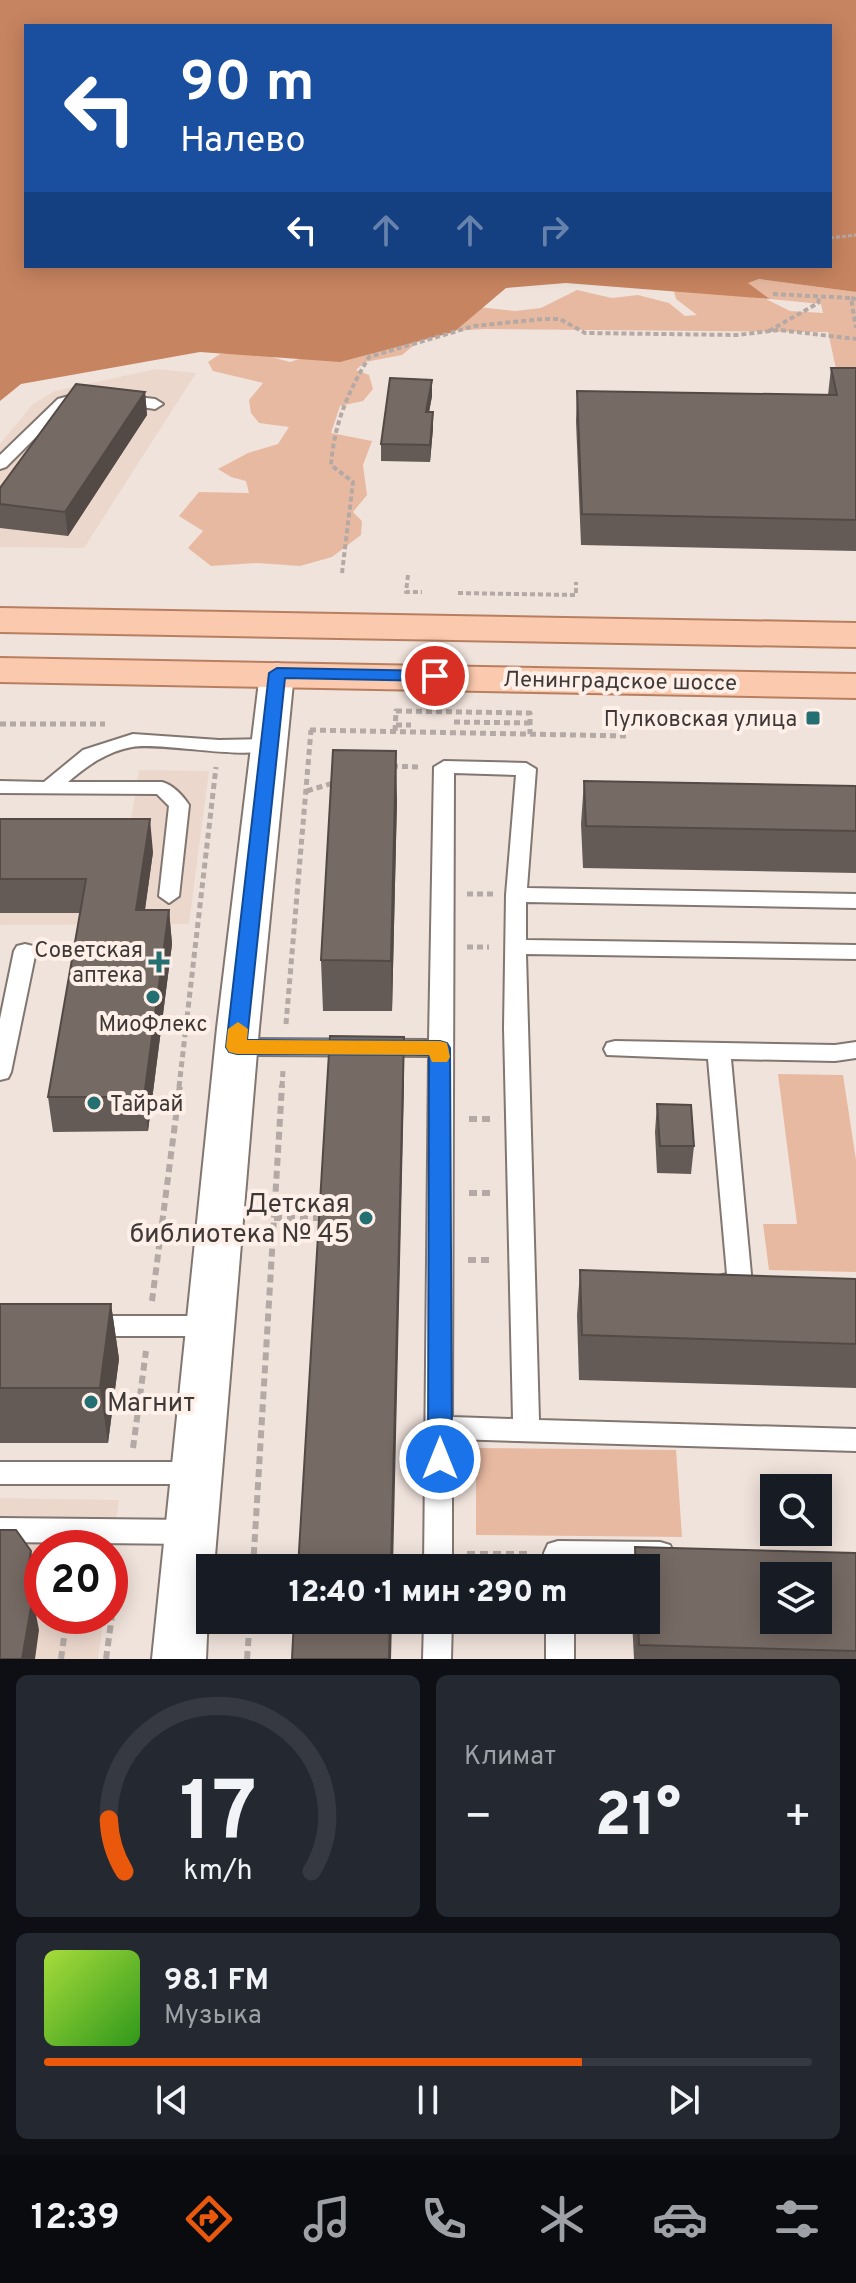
<!DOCTYPE html>
<html lang="ru">
<meta charset="utf-8">
<style>
:root{--surface:#171b24;--page:#242831;--text:#f1f3f6;--muted:#9ea1a6;--line:#363941;--accent:#ea580c}
body{margin:0;font-family:Overpass,sans-serif;background:var(--page);color:var(--text);height:100vh;display:flex;flex-direction:column;font-size:30px;white-space:nowrap}
*{box-sizing:border-box;margin:0}
p{font-size:26px;color:var(--muted)}
.icon{flex:none;width:44px;height:44px;fill:none;stroke:currentColor;stroke-width:2;stroke-linecap:round;stroke-linejoin:round}
.map{position:relative;height:1659px;overflow:hidden}
.panel{display:flex;flex-direction:column;gap:16px;padding:16px;background:#0d0f14;flex:1}
.panel>*{flex:none}
.hud{position:absolute;left:24px;top:24px;width:808px;height:244px;border-radius:0px;box-shadow:0 4px 20px #0003;background:#1a4fa0;color:#fff;overflow:hidden}
.buttons{position:absolute;left:760px;top:1474px;display:grid;gap:16px}
.buttons a{display:grid;place-items:center;width:72px;height:72px;border-radius:0px;background:var(--surface);box-shadow:0 4px 20px #0003;font-size:40px}
.speed{position:absolute;left:24px;top:1530px;display:flex;gap:16px;font-size:40px;font-weight:700;text-align:center}
.speed>*{display:grid;place-content:center;width:104px;height:104px;border-radius:50%;background:var(--surface);box-shadow:0 4px 20px #0003;line-height:1}
.speed .limit{border:12px solid #d22;background:#fff;color:#111}
.pin{position:absolute;display:grid;place-items:center;width:68px;height:68px;color:#fff;margin:-34px;border:4px solid #fff;border-radius:50%;box-shadow:0 2px 8px #0007}
.me{position:absolute;width:88px;margin:-44px;rotate:0deg;stroke-linejoin:round;filter:drop-shadow(0 0 6px #0008)}
.turn{display:flex;align-items:center;gap:28px;height:168px;padding:0 24px;font-size:36px}
.turn .icon{width:104px;height:104px;stroke-width:2.5}
.turn b{display:block;font-size:56px;line-height:68px}
.lanes{display:flex;align-items:center;height:76px;padding:0 24px;background:#0003;justify-content:center;gap:40px;direction:ltr}
.lanes .off{opacity:.35}
.big{font-size:60px;font-weight:800;line-height:1.1}
.panel .tile{flex:1;display:flex;flex-direction:column;justify-content:center;gap:12px;min-width:0;padding:0 28px;border-radius:12px;background:var(--page)}
.panel .dial{align-items:center;gap:0}
.dial svg{height:208px;overflow:visible;fill:none;stroke:var(--line);stroke-width:7;stroke-linecap:round;text-anchor:middle}
.dial text{fill:var(--text);stroke:none}
.song{display:flex;align-items:center;gap:24px}
.cover{width:96px;height:96px;border-radius:12px;background:linear-gradient(135deg,hsl(80 70% 55%),hsl(110 70% 35%))}
.played{height:8px;border-radius:4px;background:linear-gradient(90deg,var(--accent) 70%,var(--line) 70%)}
.keys{display:flex;justify-content:space-around;direction:ltr}
.heat{display:flex;justify-content:space-between;align-items:center;font-size:44px;direction:ltr}
.panel .tiles{flex:1;display:grid;gap:16px;grid-template-columns:1fr 1fr}
.tile:last-child{grid-column:span 2}
.trip{position:absolute;left:196px;top:1554px;width:464px;height:80px;border-radius:0px;background:var(--surface);box-shadow:0 4px 20px #0003;font-weight:800;line-height:80px;text-align:center}
.menu{display:flex;height:128px;justify-content:space-around;align-items:center;background:#090b0e;color:var(--muted)}
.menu .icon{width:56px;height:56px}
.menu .selected{color:var(--accent)}
.menu b{font-size:36px;color:var(--text)}
.map>svg:first-child{display:block}
</style>
<div class="map">
<svg width="856" height="1659" viewBox="0 0 856 1659">
<rect width="100%" height="100%" fill="#f0e3dc"/>
<path fill="#ecd7cc" d="M156,369l40,4 -112,175 -84,-1v-103l33,-40 22,-13z
M139,770l70,1 -20,153 -189,1v-73h126z
M0,1498l119,2 -9,68v-20h-68v68h62l-6,43h-98z"/>
<path fill="#e8b9a1" d="M759,279l97,13v77h-20l-8,-37 -342,-3 -56,3 -28,23 -37,7 -9,8 13,5 4,14 -10,12 -23,5 -9,27 41,8 -9,24 4,30 -14,17 9,9 -1,14 -29,22 -32,9 -43,-3 -46,3 -23,-18 15,-17 -24,-15 20,-24 50,1 -3,-12 -15,-4 -13,-8 30,-16 30,-9 11,-17 -30,-4 -8,-10 -2,-13 14,-17 -50,-12 -5,-9 12,-8 33,-2 37,10 170,-57 55,6 26,-3 36,-18 35,8 26,-3 31,8 16,13 12,-1 -21,-16 -3,-11 93,11 24,12 33,2 -2,-9 -51,-5 -23,-16z
M778,1074l65,1 13,85v112l-87,-2 -6,-46h34z
M476,1448l200,2 6,87 -206,-2z"/>
<path fill="#c78460" fill-rule="evenodd" d="M0,0h856v292l-97,-13 -11,4 22,16 -204,-16 -60,5 -52,44 -114,30 -140,-10 -179,32 -21,17zM26,26h804v240h-804z"/>
<g fill="none" stroke-linecap="round" stroke-linejoin="round">
<g stroke="#827670" stroke-width="4">
<path id="service" d="M87,391l8,5 -3,3 -24,6 -62,62 -6,2v-14l58,-56z
M119,395l36,4 8,5 -8,5 -41,-6 -3,-3z
M133,734l86,6 50,-1 10,6c-18,19 -118,-4 -147,2 -26,5 -44,18 -64,35h94c11,3 21,14 27,23l-10,91 -10,7 -10,-7 10,-90 -12,-12 -157,-1v-12l44,1 39,-32z
M444,761l82,2 10,6 -9,119 329,6v14l-330,-6v38l330,5v14l-330,-5 13,466 317,9v22l-404,-12v129h-28l5,-512 -192,-1 -8,-2 -3,-6 3,-6 8,-2 192,1 5,-273zM454,773l62,2 -10,120 -2,133 9,391 -61,-2z
M25,944l8,2 3,5 -25,121 -3,6 -8,2v-61l14,-68 3,-5z
M615,1041l220,4 21,-3v16l-21,3 -104,-2 21,226 -3,7 -9,3 -26,-4 -3,-7 3,-7 13,-3 -19,-215 -101,-4 -3,-6 3,-6z
M88,1316h123l9,3 4,7 -4,7 -9,3h-123l-9,-3 -4,-7 4,-7z
M0,1462h196l10,3 3,8 -3,8 -10,3h-196z
M0,1518l191,2 10,4 4,8 -4,8 -10,4 -191,-2z
M558,1541l102,1 10,3 4,9 -4,9 -10,3 -115,2 -1,-15 4,-9z
M424,1620h28l-1,39h-28z
M546,1620h28v39h-28z"/>
</g>
<g stroke="#827670" stroke-width="4">
<path id="minor" d="M277,663l12,3 5,7 -35,355 -45,540h-4l-4,91h-54l65,-631 43,-355 5,-7z"/>
</g>
<g stroke="#b77f60" stroke-width="4">
<path id="primary" d="M0,608l856,15v24l-856,-15z
M0,658l856,16v24l-856,-16z"/>
</g>
<path stroke="#b4a9a4" stroke-width="3" stroke-dasharray="4 2" stroke-linecap="butt" d="M830,238l26,-3"/>
<path stroke="#b4a9a4" stroke-width="4" stroke-dasharray="5 3" stroke-linecap="butt" d="M773,294l78,4
M856,299l-5,-1 5,30
M769,331l49,-28 1,-5
M342,573l11,-91 -22,-17c3,-41 17,-73 38,-108l105,-31 69,-7h17l25,14 152,2 42,-5 77,9
M408,575l-2,17h16
M458,593l118,2v-13"/>
<path stroke="#b4a9a4" stroke-width="5" stroke-dasharray="6 4" stroke-linecap="butt" d="M454,722l76,1
M0,724h105
M396,725h15
M310,730l319,6
M395,731l1,-20 134,2v21
M392,766l26,1
M307,791l29,-9
M467,894h26
M467,947h22
M286,1024l25,-294
M179,1087l37,-320
M282,1087l1,-17"/>
<path stroke="#b4a9a4" stroke-width="6" stroke-dasharray="8 5" stroke-linecap="butt" d="M469,1119h22
M469,1193h26
M274,1218h50
M468,1260h26
M152,1301l28,-216
M133,1448l13,-97
M467,1554h62
M253,1568l29,-483
M61,1659l6,-43
M106,1659l14,-102
M247,1659l3,-39"/>
<use href="#service" fill="#fff" fill-rule="evenodd"/>
<use href="#minor" fill="#fff" fill-rule="evenodd"/>
<use href="#primary" fill="#fbc9ad" fill-rule="evenodd"/>
</g>
<path fill="#655b56" d="M831,368h25v183l-275,-6 -5,-124 1,-30 251,4z
M145,392l2,23 -79,121 -68,-8v-40z
M432,396l-3,16 4,16 -3,34 -49,-1v-17z
M584,781l272,5v87l-273,-5 -2,-44z
M397,799l-5,212h-69l-2,-51z
M0,819l153,33 -8,58h24l3,34 -24,187 -95,1 -5,-35 32,-184h-80z
M657,1104l37,42 -3,28 -34,-1 -2,-41z
M580,1270l276,9v109l-277,-8 -2,-65z
M0,1304h111l8,55 -11,84h-108z
M635,1547l221,6v106h-222l-2,-39h14v-52h-13z"/>
<path fill="#534a46" d="M432,380v16l-6,32v-16z
M145,392l2,23 -79,121 -3,-24z
M433,412v16l-3,34v-17z
M396,751l1,48 -5,212 -1,-50z
M150,819l3,33 -13,92 -4,-34z
M169,910l3,34 -24,187 -4,-34z
M404,1037v50l-11,481h-2z
M111,1304l8,55 -11,84 -8,-55z
M31,1551l7,34 -4,19 5,26 -4,29h-13l4,-80z
M390,1620h2l-1,39h-2z"/>
<path fill="#766a64" stroke="#534a46" stroke-width="2" fill-rule="evenodd" d="M831,368h25v152l-274,-6 -5,-123 260,4z
M390,378l42,2 -6,32h7l-3,33 -49,-1z
M76,384l69,8 -80,120 -65,-8v-16z
M333,750l63,1 -5,210 -70,-1z
M584,781l272,5v45l-270,-5z
M0,819h150l-14,91h33l-25,187h-96l38,-218h-86z
M330,1036l74,1 -13,531h-93z
M657,1104l34,1 3,41h-34z
M580,1270l276,9v65l-274,-9z
M0,1304h111l-11,84h-100z
M0,1530h16l15,21 -5,28 7,17 -11,63h-22z
M635,1547l221,6v98l-217,-6 -1,-25h8v-52h-10zM774,1576h44v44h-44z
M294,1620h96l-1,39h-97z"/>
<path fill="#1a73e8" stroke="#114b97" stroke-width="2" d="M277,668l158,3 9,5 -9,5 -150,-3 -38,362 193,1 7,2 3,5 2,411 -4,8 -8,3 -9,-3 -3,-8 1,-404 -192,-1 -8,-2 -3,-5 43,-374z"/>
<path fill="#f59e0b" d="M238,1022l10,7 -1,11 193,1 7,2 3,14 -3,5h-15l-3,-7 -192,-1 -8,-2 -3,-5 2,-18z"/>
<g fill="#246f72" stroke="#fef0e9" stroke-width="3">
<rect x="805" y="710" width="16" height="16" rx="4"/>
<path d="M155 950h8v8h8v8h-8v8h-8v-8h-8v-8h8z"/>
<circle cx="153" cy="997" r="8"/>
<circle cx="94" cy="1103" r="8"/>
<circle cx="366" cy="1218" r="8"/>
<circle cx="91" cy="1402" r="8"/>
</g>
<g text-anchor="middle" stroke-width="8" stroke-linejoin="round" paint-order="stroke">
<g font-size="22" fill="#3e3836" stroke="#fef0e9">
<text transform="translate(620 680) rotate(1)" y="8">Ленинградское шоссе</text>
</g>
<g font-size="22" fill="#3e3836" stroke="#fef0e9" text-anchor="end">
<text x="797" y="726">Пулковская улица</text>
<text x="143" y="957">Советская<tspan x="143" dy="25">аптека</tspan></text>
<text x="153" y="1031" text-anchor="middle">МиоФлекс</text>
<text x="110" y="1111" text-anchor="start">Тайрай</text>
</g>
<g font-size="26" fill="#3e3836" stroke="#fef0e9" text-anchor="end">
<text x="350" y="1212">Детская<tspan x="350" dy="30">библиотека № 45</tspan></text>
<text x="107" y="1411" text-anchor="start">Магнит</text>
</g>
</g>
</svg>
<div class="buttons">
<a><svg class="icon" aria-label="search" viewBox="0 0 24 24"><circle cx="10" cy="10" r="6"/><path d="M15 15l6 6"/></svg></a>
<a><svg class="icon" aria-label="layers" viewBox="0 0 24 24"><path d="M12 4l9 5-9 5-9-5zM3 14l9 5 9-5"/></svg></a>
</div>
<div class="speed"><div class="limit">20</div></div>
<div class="pin" style="left:435px;top:676px;background:#d93025"><svg class="icon" aria-label="arrive" viewBox="0 0 24 24"><path d="M6 21V4h12l-3 4 3 4H6"/></svg></div>
<svg class="me" style="left:440px;top:1459px" viewBox="-20 -20 40 40"><circle r="17" fill="#1a73e8" stroke="#fff" stroke-width="3"/><path d="M0-11L8 9 0 5-8 9z" fill="#fff"/></svg>
<div class="trip">12:40 · 1 мин · 290 m</div>
<div class="hud">
<div class="turn"><svg class="icon" aria-label="left" viewBox="0 0 24 24"><path d="M17 20v-9H6M10 6l-5 5 5 5"/></svg><div><b>90 m</b>Налево</div></div>
<div class="lanes"><svg class="icon" aria-label="left" viewBox="0 0 24 24"><path d="M17 20v-9H6M10 6l-5 5 5 5"/></svg><svg class="icon off" aria-label="ahead" viewBox="0 0 24 24"><path d="M12 20V5M6 11l6-6 6 6"/></svg><svg class="icon off" aria-label="ahead" viewBox="0 0 24 24"><path d="M12 20V5M6 11l6-6 6 6"/></svg><svg class="icon off" aria-label="right" viewBox="0 0 24 24"><path d="M7 20v-9h11M14 6l5 5-5 5"/></svg></div>
</div>
</div>
<section class="panel">
<div class="tiles">
<div class="tile dial"><svg viewBox="0 0 100 80">
<path d="M14 69A42 42 0 1 1 86 69"/>
<path d="M14 69A42 42 0 0 1 8 49" stroke="#ea580c"/>
<text x="50" y="56" font-size="32" font-weight="700">17</text>
<text x="50" y="72" font-size="11">km/h</text>
</svg></div>
<div class="tile"><p>Климат</p>
<div class="heat"><a>−</a><b class="big">21°</b><a>+</a></div>
</div>
<div class="tile">
<div class="song"><i class="cover"></i><div><b>98.1 FM</b><p>Музыка</p></div></div>
<div class="played"></div>
<div class="keys"><svg class="icon" aria-label="previous" viewBox="0 0 24 24"><path d="M18 5L8 12l10 7zM5 5v14"/></svg><svg class="icon" aria-label="pause" viewBox="0 0 24 24"><path d="M8 5v14M16 5v14"/></svg><svg class="icon" aria-label="next" viewBox="0 0 24 24"><path d="M6 5l10 7-10 7zM19 5v14"/></svg></div>
</div>
</div>
</section>
<nav class="menu">
<b>12:39</b>
<svg class="icon selected" aria-label="directions" viewBox="0 0 24 24"><path d="M12 3l9 9-9 9-9-9zM9 14v-3h6M13 9l2 2-2 2"/></svg>
<svg class="icon" aria-label="music" viewBox="0 0 24 24"><path d="M9 18V5l10-2v13"/><circle cx="6" cy="18" r="3"/><circle cx="16" cy="16" r="3"/></svg>
<svg class="icon" aria-label="phone" viewBox="0 0 24 24"><path d="M5 4h4l2 5-3 2q2 4 5 5l2-3 5 2v4C11 20 4 13 5 4z"/></svg>
<svg class="icon" aria-label="climate" viewBox="0 0 24 24"><path d="M12 3v18M4 7l16 10M4 17L20 7"/></svg>
<svg class="icon" aria-label="car" viewBox="0 0 24 24"><path d="M5 17H2v-5l4-1 3-4h7l3 4 3 1v5h-3M9 17h6M6 11h13"/><circle cx="7" cy="17" r="2"/><circle cx="17" cy="17" r="2"/></svg>
<svg class="icon" aria-label="filters" viewBox="0 0 24 24"><path d="M4 7h16M4 17h16"/><circle cx="9" cy="7" r="2"/><circle cx="15" cy="17" r="2"/></svg>
</nav>
